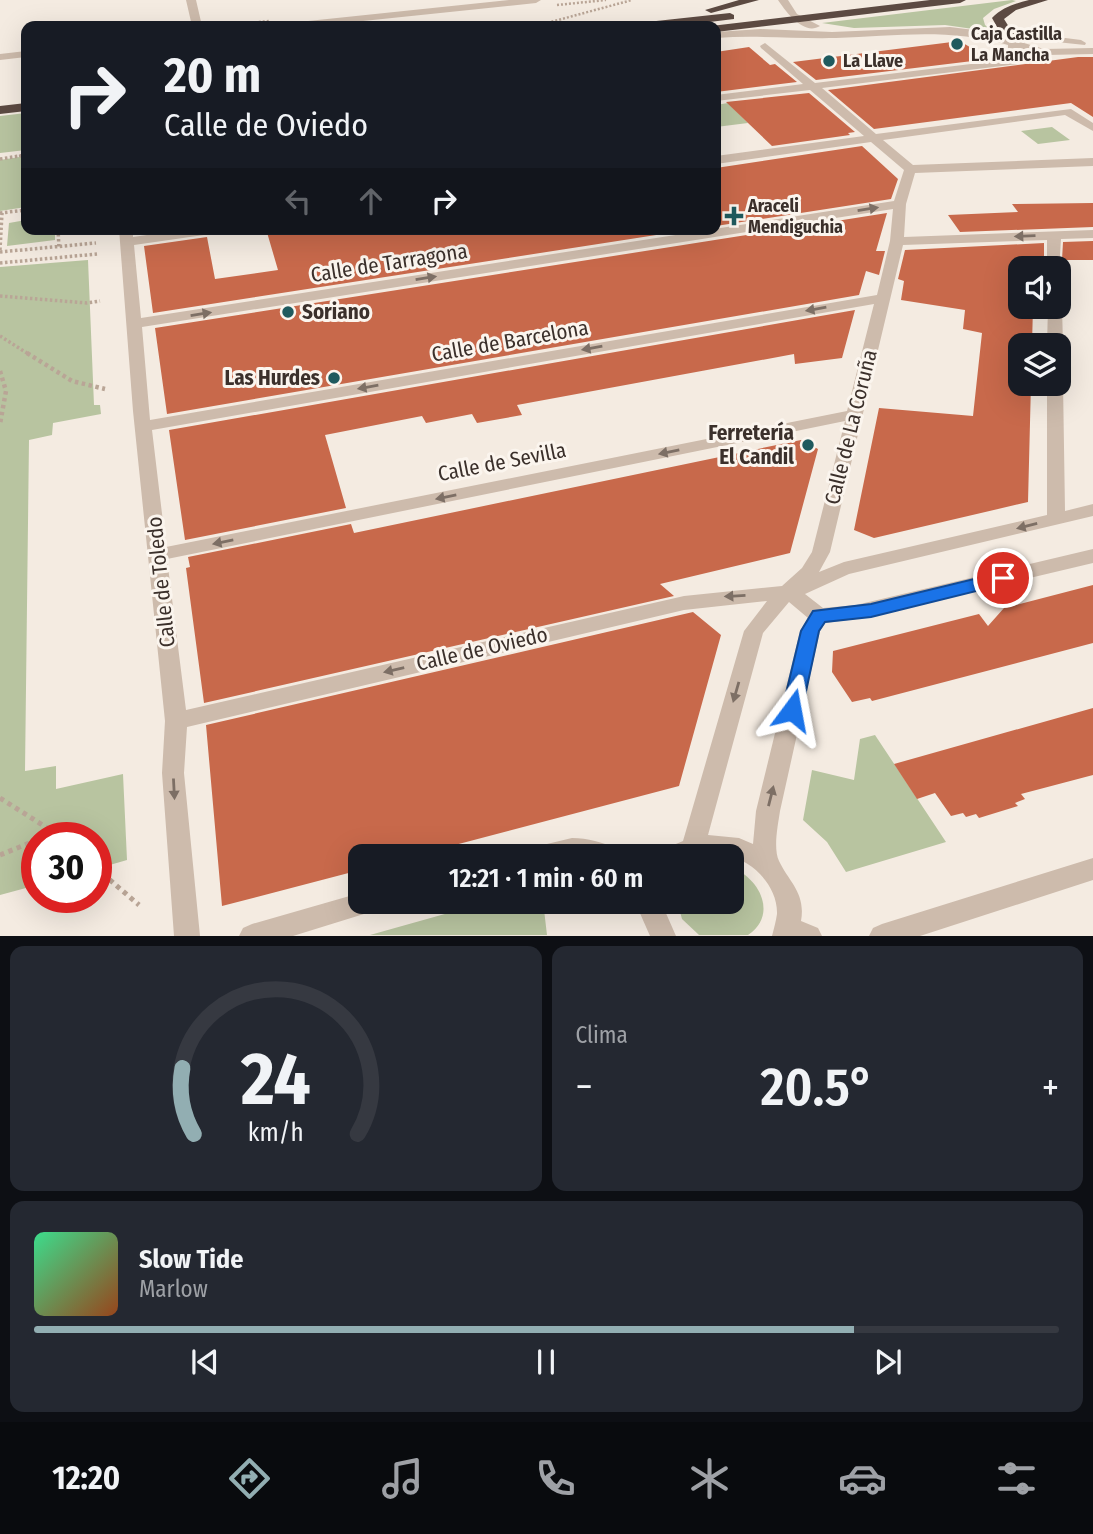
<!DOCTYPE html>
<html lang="es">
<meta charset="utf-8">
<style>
:root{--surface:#171b24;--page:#242831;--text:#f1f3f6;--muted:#9ea1a6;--line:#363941;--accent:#92aeb2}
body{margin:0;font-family:"Fira Sans Condensed",sans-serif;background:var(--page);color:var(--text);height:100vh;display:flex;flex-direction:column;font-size:26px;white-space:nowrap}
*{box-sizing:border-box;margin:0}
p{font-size:23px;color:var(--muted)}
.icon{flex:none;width:38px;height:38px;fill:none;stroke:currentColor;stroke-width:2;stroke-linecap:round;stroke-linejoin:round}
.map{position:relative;height:936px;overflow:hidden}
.panel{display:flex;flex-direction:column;gap:10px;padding:10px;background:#0d0f14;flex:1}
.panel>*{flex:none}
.banner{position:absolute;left:21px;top:21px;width:700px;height:214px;border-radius:14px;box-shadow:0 7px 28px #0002;background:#171b24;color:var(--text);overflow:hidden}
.tools{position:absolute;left:1008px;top:256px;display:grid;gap:14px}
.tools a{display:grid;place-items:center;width:63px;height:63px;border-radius:14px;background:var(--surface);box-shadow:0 7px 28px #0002;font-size:35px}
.speed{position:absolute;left:21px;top:822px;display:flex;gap:14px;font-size:35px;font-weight:700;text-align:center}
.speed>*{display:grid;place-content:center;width:91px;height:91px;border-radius:50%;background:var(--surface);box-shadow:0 7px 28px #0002;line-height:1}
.speed .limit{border:10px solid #d22;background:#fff;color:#111}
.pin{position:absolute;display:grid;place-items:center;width:60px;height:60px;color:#fff;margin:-30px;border:4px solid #fff;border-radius:50%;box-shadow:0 2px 7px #0007}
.me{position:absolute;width:77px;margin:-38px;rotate:13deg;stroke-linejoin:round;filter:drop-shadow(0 0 5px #0008)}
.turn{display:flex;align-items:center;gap:24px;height:147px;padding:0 28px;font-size:32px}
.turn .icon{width:91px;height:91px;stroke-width:2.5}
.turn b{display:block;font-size:49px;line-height:60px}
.lanes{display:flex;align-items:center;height:66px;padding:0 28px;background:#0003;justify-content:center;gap:35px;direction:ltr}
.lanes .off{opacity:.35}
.big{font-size:52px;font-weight:600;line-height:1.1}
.panel .card{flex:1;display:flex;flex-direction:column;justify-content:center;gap:10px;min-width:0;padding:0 24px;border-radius:14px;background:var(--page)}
.panel .dial{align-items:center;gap:0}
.dial svg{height:182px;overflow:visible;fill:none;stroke:var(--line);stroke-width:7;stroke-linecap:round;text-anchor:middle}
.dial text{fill:var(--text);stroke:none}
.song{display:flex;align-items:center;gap:21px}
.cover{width:84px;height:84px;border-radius:10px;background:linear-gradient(135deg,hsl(150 70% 55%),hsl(20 70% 35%))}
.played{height:7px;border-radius:4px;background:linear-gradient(90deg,var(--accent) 80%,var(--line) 80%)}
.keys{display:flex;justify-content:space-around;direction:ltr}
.heat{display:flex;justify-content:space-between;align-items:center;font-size:38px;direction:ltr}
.panel .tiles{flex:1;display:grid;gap:10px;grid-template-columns:1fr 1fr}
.card:last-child{grid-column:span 2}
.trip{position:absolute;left:348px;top:844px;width:396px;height:70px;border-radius:14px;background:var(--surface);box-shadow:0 7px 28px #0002;font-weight:600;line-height:70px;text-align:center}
.menu{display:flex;height:112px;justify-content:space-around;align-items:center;background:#090b0e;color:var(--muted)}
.menu .icon{width:49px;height:49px}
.menu .active{color:var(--accent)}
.menu b{font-size:32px;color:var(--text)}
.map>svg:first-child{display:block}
</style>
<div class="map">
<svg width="1093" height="936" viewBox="0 0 1093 936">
<rect width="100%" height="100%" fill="#f4ebe1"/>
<path fill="#b8c4a0" d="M1012,0l4,1 -22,8 -11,9 2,7 9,7 -49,-7 -91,3 -32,-5z
M728,103l20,20 -32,4v-22z
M26,113v37l-26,3v-37z
M1052,127l18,13 -32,4 -17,-13z
M26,156v51l-26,4v-51z
M26,220v9h29v11l-48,6 2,-23z
M88,260l6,145h6l1,9 -48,9 -1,12 -23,5 -4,331 31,-5v23l67,-15 4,86 -31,9v-31h-59v47l-37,10v-628z
M875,735l71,107 -100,30 -19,-30 -24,-22 9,-50 42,10 6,-41z
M732,868c28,10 46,47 16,67h-49l-17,-16 -5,-18h55z
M491,901h52l4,34h-177z"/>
<path fill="#c8694b" d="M960,41l29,18 -173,21 -23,-18z
M749,47l21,18 5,-1 22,18 -81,10v-40z
M1078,57h15v60l-22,-14 -197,26 -46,-39z
M809,93l46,39 -7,1 2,2 -78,11 -46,-44z
M862,146l36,33 -7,20 -175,27v-58z
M1093,203v24l-133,5 -12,-17 70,-3 -6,-8z
M887,213l-11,38h9l-6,24 -13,-4 -7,24 -692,119 -12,-86z
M266,229h429l-542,84 -9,-67 63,-9 8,42 63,-9z
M1093,241v19h-31l1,-18z
M1044,243v17h-11v8h-13v38h13l-1,39h-12v38h11l-3,119 -154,36 -20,-8 25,-122 94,8 9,-83 -19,-4 2,-19 -64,-10 3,-19 -6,-2 7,-29z
M855,310l-13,48 -47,6 -1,-10 -277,51 5,10 -45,8 -5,-9 -46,9 -4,-7 -97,19 21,73 -161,32 -16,-110z
M801,440l17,9 -28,104 -130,31 14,12 -470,107 -18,-135 4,-1 -2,-10 163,-33 3,9z
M1093,585v58l-221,58 -2,-3 -18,4 -20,-30 1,-21 146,-37 9,12 16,-18z
M693,612l28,23 -42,151 -266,70h-53v14l-138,36 -16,-181z
M1093,708v67l-72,19 4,5 -10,4 3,3 -39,12 -3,-4 -10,3 -3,-4 -12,3 -16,-23 -18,6 -23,-35z"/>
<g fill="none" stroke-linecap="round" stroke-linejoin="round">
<path stroke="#b9a596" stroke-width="2.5" stroke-dasharray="2 2" stroke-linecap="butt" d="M557,5l49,-5
M215,26l54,-5
M536,26l96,-26
M19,156l7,-1"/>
<path stroke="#b9a596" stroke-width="3.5" stroke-dasharray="2.5 2.5" stroke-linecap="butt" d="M0,159l26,-4
M0,213l26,-3
M58,229l1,19
M0,250l2,-37
M0,252l96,-9
M0,263l97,-9
M0,296l87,7 13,-2
M0,336l30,19"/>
<path stroke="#b9a596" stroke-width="4.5" stroke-dasharray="3.5 3.5" stroke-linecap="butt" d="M27,353l45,28 33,8
M0,371l6,20 -6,33"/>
<path stroke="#b9a596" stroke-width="5" stroke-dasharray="4.5 4.5" stroke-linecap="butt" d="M0,798l63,40
M0,855l37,-15
M96,868l43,37"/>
<path fill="#cdbbac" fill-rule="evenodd" d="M186,0h10l6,26h-10z
M509,0h32l-5,3 -221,23h-31l5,-3z
M778,0h10l9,14 23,12c-16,10 -34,-14 -42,-26z
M950,27l32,4 32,9 12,-7 55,7 5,3 -1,2 -57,-6 -4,4 20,6 49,-1v6l-46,1 4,3 -1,2 -228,28 54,46 195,-25 22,14v8l-28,-16 -182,25 30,25 180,-7v8l-178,7 -9,31 -2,33 189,-7v8l-32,1 -2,32v-3h-12v-28l-144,5 -73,307 -11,20 25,-10 203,-47v-132h12v-4l4,4 2,128 28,-7v12l-244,58 -44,20 18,14 33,-3 237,-56v14l-237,56 -31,4 -5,8 -40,180c-2,14 -7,37 -1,50 10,21 27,32 22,60l17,7 4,8h-50c2,-8 4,-15 5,-22 1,-28 -25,-54 -49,-58 -21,-4 -46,0 -67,0l3,-7 19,-8 61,-210 23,-30 -83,9 -497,117 -3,46 16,163h-26l-12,-163 3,-52 -32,-310 -14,-182h14v8l55,-8h37l-7,4 -84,12 7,73 753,-117 10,-31 -33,-28 -155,22v-8l148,-20 -54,-46 -94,11v-6l87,-11 -42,-36 -1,-2 5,-3 50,40 229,-28 -26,-7 -10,1v-4c-58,-17 -113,-9 -172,-7 -40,1 -80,-3 -120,0v-6l45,-3 71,3zM893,209l-3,32 -13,54 -727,125 -8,-93zM874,304l-27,107 -681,136 -14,-117zM845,421l-33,131 -10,16 -20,18 -98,10 -498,114 -19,-151zM789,602l19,16 -8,13 -44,180 -3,33 -14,-6 -31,-3 55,-202z
M26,51v6l-26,3v-6z
M1059,303l3,3 1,39 -4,4v-4h-12l1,-39h11z
M572,838c16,0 30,4 45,11l3,7h-97l3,-7z
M1093,858v22l-173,56h-51l4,-8 9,-4z
M360,893v8h23l-3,8 -87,27h-54l4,-8 9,-4z
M639,901h24l2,10 11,25h-26l-11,-25z"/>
<path fill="#5c4a42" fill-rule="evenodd" d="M739,0h20l-48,13 -6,-3z
M930,0h36l-6,3 -244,29v-6h-5z
M1029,0h19l-32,10 -12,9 5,8 21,6v6l-30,-7 -8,-14c11,-11 22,-14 37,-18z
M730,13l4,2v4l-57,7h-36l6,-4z
M26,103v8l-26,3v-8z"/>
</g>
<defs><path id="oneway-solid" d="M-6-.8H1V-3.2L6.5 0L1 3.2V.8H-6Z" transform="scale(1.75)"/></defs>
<g fill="#7d6f65">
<use href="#oneway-solid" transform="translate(868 209) rotate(-9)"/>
<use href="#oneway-solid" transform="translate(1025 236) rotate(178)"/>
<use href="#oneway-solid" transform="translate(426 278) rotate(-9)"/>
<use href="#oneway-solid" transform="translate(816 309) rotate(170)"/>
<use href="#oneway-solid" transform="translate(201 314) rotate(-9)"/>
<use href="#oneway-solid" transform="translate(592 348) rotate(170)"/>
<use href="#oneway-solid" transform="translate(368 387) rotate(170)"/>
<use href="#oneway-solid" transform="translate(669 452) rotate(169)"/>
<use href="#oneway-solid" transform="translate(446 497) rotate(169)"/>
<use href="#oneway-solid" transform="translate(1027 526) rotate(166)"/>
<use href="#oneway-solid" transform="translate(223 542) rotate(169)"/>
<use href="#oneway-solid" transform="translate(735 596) rotate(177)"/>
<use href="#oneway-solid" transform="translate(394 670) rotate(167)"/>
<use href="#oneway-solid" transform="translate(736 692) rotate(106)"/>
<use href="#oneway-solid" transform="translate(174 789) rotate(87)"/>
<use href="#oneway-solid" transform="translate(771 796) rotate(-76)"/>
</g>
<path fill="#1a73e8" stroke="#114b97" stroke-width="2" d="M1003,572l9,6 -3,5 -138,34 -46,5 -6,9 -17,79 -3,6 -7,2 -7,-2 -3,-6 19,-79 12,-20 58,-7z"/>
<g fill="#1f5a5e" stroke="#fbf5ee" stroke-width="2.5">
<circle cx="957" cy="44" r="7"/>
<circle cx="829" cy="61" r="7"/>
<path d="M730.5 205.5h7v7h7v7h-7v7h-7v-7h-7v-7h7z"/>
<circle cx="288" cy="312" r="7"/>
<circle cx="334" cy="378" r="7"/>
<circle cx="808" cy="445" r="7"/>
</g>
<g text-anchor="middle" stroke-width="6" stroke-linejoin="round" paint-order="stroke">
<g font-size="18" font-weight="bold" fill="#3b302b" stroke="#fbf5ee" text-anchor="start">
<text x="971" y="40">Caja Castilla<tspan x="971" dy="21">La Mancha</tspan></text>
<text x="843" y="67">La Llave</text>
<text x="748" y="212">Araceli<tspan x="748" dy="21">Mendiguchia</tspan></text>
</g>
<g font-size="21" fill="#3b302b" stroke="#fbf5ee">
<text transform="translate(389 263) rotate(-9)" y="7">Calle de Tarragona</text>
<text transform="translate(510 341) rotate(-10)" y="7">Calle de Barcelona</text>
<text transform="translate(851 427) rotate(-76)" y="7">Calle de La Coruña</text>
<text transform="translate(502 462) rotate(-11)" y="7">Calle de Sevilla</text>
<text transform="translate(161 582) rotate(-96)" y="7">Calle de Toledo</text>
<text transform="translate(482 649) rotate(-13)" y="7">Calle de Oviedo</text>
</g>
<g font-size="21" font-weight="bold" fill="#3b302b" stroke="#fbf5ee" text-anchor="end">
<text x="302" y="319" text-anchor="start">Soriano</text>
<text x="320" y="385">Las Hurdes</text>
<text x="794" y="440">Ferretería<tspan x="794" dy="24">El Candil</tspan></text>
</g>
</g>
</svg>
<div class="tools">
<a><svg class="icon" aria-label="sound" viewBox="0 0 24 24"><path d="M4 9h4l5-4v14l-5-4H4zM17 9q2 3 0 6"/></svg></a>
<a><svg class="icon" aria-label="layers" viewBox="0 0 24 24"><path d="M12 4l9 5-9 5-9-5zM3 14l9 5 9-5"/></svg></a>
</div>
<div class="speed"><div class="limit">30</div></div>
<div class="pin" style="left:1003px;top:578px;background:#d93025"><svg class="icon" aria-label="arrive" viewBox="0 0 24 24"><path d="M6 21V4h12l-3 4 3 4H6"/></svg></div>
<svg class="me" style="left:792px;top:710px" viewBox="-20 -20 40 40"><path d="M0-17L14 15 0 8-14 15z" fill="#1a73e8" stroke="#fff" stroke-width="4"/></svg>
<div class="trip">12:21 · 1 min · 60 m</div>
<div class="banner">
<div class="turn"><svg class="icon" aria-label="right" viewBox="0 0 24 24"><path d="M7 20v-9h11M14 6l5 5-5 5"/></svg><div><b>20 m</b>Calle de Oviedo</div></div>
<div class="lanes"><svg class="icon off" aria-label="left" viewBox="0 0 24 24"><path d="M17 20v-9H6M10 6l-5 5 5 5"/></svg><svg class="icon off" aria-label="ahead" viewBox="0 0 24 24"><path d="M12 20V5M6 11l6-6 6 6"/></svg><svg class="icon" aria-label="right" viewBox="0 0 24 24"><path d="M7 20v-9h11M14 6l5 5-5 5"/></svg></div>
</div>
</div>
<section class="panel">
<div class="tiles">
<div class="card dial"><svg viewBox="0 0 100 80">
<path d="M14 69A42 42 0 1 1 86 69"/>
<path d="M14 69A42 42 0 0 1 9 40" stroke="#92aeb2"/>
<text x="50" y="56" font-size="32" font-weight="700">24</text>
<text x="50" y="72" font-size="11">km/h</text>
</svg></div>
<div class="card"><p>Clima</p>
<div class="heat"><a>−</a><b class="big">20.5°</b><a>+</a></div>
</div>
<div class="card">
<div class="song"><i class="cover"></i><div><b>Slow Tide</b><p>Marlow</p></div></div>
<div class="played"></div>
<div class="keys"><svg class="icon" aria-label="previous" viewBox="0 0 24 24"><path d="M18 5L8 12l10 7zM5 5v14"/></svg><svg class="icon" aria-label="pause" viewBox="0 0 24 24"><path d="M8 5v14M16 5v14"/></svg><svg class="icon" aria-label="next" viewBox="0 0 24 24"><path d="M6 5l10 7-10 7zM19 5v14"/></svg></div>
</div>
</div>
</section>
<nav class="menu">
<b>12:20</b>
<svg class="icon active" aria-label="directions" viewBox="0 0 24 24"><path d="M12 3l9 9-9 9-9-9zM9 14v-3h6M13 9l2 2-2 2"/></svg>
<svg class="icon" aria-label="music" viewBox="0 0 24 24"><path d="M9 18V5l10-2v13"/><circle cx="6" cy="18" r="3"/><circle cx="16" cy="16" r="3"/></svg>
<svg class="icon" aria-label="phone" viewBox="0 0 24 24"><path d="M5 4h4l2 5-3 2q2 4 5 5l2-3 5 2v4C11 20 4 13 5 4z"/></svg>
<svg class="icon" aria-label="climate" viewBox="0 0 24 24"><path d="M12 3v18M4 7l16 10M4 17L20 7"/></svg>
<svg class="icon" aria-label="car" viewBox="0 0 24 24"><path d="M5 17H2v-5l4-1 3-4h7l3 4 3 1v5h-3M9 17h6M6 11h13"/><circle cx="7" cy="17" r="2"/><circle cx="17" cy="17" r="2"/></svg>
<svg class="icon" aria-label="filters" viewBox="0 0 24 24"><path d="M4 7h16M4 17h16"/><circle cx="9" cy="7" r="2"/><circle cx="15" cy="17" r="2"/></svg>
</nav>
